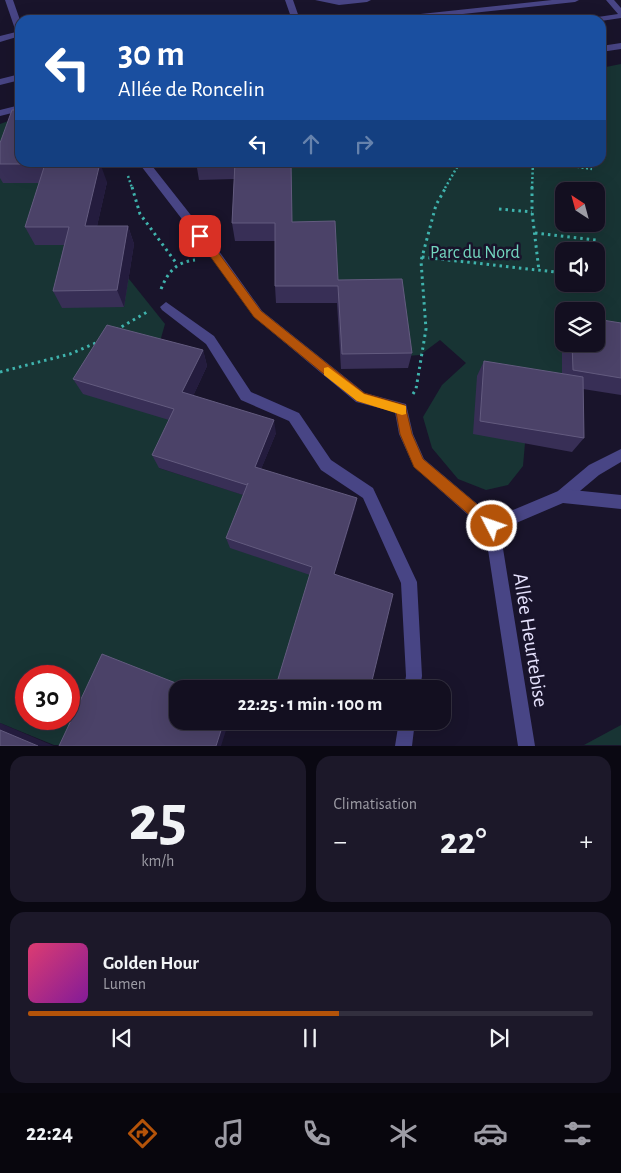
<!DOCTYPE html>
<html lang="fr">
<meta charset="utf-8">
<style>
:root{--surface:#130f20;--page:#1c1829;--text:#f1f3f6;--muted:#9d9ca5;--line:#322f3e;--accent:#b45309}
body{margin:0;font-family:"Alegreya Sans",sans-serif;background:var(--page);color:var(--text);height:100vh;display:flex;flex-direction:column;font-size:19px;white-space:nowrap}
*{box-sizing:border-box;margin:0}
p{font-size:16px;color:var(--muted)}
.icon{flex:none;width:28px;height:28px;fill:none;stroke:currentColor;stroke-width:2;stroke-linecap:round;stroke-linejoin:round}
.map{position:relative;height:746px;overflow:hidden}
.details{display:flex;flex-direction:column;gap:10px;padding:10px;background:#0a0812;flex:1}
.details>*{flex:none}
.hud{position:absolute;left:15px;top:15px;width:591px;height:152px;border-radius:15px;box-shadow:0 5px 20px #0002,0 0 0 1px var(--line);background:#1a4fa0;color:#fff;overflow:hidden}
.needle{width:32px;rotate:324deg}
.tools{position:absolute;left:555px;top:182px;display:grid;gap:10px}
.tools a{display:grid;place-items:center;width:50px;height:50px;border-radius:10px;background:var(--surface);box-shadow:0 5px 20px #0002,0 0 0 1px var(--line);font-size:25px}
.speed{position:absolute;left:15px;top:665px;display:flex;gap:10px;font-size:25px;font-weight:700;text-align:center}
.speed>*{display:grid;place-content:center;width:65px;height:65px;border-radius:50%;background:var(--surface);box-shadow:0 5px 20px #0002,0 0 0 1px var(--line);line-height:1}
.speed .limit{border:8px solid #d22;background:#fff;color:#111}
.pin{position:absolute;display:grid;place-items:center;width:42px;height:42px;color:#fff;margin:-21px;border-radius:10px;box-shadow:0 2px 8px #0006}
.me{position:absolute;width:55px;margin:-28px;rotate:311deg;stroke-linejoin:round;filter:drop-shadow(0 0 4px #0008)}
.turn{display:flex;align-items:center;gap:18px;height:105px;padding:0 20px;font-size:22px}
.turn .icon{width:65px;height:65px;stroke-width:2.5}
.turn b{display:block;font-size:35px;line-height:42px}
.lanes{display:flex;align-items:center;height:48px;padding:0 20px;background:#0003;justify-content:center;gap:25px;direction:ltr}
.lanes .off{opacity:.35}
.big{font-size:38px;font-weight:700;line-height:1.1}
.details .widget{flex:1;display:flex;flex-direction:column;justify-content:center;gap:8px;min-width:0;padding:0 18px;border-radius:15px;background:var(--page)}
.details .dial{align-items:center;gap:0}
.dial b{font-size:65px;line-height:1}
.song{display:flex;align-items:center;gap:15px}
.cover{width:60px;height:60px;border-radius:8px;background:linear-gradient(135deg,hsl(340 70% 55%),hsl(290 70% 35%))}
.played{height:5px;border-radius:2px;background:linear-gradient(90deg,var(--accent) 55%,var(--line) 55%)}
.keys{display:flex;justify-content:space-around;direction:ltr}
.heat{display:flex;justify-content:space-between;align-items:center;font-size:28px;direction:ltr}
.details .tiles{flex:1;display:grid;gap:10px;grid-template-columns:1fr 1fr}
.widget:last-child{grid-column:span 2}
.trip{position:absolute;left:169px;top:680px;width:282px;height:50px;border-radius:15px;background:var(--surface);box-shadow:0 5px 20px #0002,0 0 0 1px var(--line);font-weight:700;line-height:50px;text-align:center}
.tab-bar{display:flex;height:80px;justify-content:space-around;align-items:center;background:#08060d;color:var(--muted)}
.tab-bar .icon{width:35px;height:35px}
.tab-bar .current{color:var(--accent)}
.tab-bar b{font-size:22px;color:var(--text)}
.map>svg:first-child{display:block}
</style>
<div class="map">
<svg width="621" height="746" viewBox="0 0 621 746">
<rect width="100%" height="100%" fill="#19142b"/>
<path fill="#183434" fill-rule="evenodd" d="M621,64v277l-25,-4v-26h-32v21h-2v53l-37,58 -2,23 -15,19 -22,5 -28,-11 -26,-31 -9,-31 19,-32 24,-22 -26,-23 -20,15 -14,1 -69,-59 -45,-57 -39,-78h348v-94zM564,191h32v33h-32zM564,251h32v33h-32z
M20,117l-17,66h50l24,62 52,34 36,45 -8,28 23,71 -21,45 91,29 62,78 -34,114h-87l-78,-30 -41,86h-18l-54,-22v-599zM26,676h43v43h-43z
M621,725v20h-37z"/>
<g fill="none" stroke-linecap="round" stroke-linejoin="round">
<path stroke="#3fb3ad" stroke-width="2.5" stroke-dasharray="2 2.5" stroke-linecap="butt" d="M546,162l46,7
M128,176l4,12
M445,188l15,-26
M532,188l1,-26"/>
<path stroke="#3fb3ad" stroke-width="3" stroke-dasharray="2.5 4" stroke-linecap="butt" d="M132,187l8,27 37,50
M532,187v25l7,59
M499,209l33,3
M535,233l61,7
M422,257l142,16
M161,289c7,-17 15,-27 34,-29
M116,330l31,-18
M0,372l70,-18 26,-11
M413,394l3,-5 10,-60 -5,-68 15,-56 10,-18"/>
<path fill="#484585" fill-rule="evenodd" d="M315,0h56l-4,2 -28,3z
M606,0h8l7,8v10l-20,3 -14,-1 4,-2 27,-4z
M621,43v6l-20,3v-6z
M20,74v6l-20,5v-6z
M20,105v6l-20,5v-6z
M166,302l48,34 37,56 48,21 32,47 42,28 44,94 5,94 -2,13h-16l2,-13 -5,-93 -38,-85 -42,-28 -32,-49 -48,-21 -35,-56 -44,-34 -2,-3z
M621,449v13l-22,13 -31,26 -5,2 -5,-2 -2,-5 2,-5 31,-26z
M399,721h16l-3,25h-17z"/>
<path fill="#484585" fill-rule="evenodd" d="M5,0h8l7,20v16l-20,6v-6l16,-4z
M285,0h8l7,20h-8z
M552,0h27l-4,2 -169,18h-27l4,-2z
M138,162h11l67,85 46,64 103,82 41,11 7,30 11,25 70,59 69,-29 58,6v14l-58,-6 -63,27 35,216h-17l-33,-216 -71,-63 -15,-33 -4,-22 -39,-10 -102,-85 -46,-64z"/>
</g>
<path fill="#382f56" d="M0,143l63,19v1l44,19 -10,44h31l6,18 -10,63 -62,1 -9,-17 11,-46h-29l-10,-18 14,-44h-36l-3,-5z
M196,162h95l1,60 46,58 74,73 -4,15 -67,1 -4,-66h-61l-1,-17v-45h-40l-3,-18 2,-44 -35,1z
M621,323v72l-38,-6 1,49 -12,14 -99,-18 4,-58 7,-15 78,13v-42l2,-4v16h32z
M203,350l4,16 -14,30 83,37 -15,36 94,40 -45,66 -80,-27 -4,-10 17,-43 -84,-27 -7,-13 17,-35 -86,-26 -10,-15z"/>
<path fill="#241c3e" d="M100,163l7,19 -14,62 -8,-18z
M128,226l6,18 -10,63 -7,-17z
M203,350l4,16 -19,41 -6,-15z
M274,420l2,13 -19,46 -2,-12z
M357,498l-2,11 -23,73 2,-8z
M224,721h5l-8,25h-5z
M0,723l54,23h-16l-38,-16z"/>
<path fill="#4b4268" stroke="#635b7f" d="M12,110h8v52l80,1 -15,63h43l-11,64 -64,1 16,-64h-44l20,-63h-45v-21z
M235,162h56l1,60 43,-1 3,59 64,-1 10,74 -70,1 -4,-68h-63v-63h-43z
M596,319l25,4v55l-48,-8 -1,-26h24z
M107,325l96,25 -21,42 92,28 -19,47 102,31 -23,76 59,20 -23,95h-95l37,-122 -86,-29 22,-55 -1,2 -95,-30 22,-46 -101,-30z
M484,361l99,16 1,61 -104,-17z
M102,654l89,35h-13v32h46l-8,25h-157z
M0,730l38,16h-38z"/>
<path fill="#b45309" stroke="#753606" d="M200,232l4,1 57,78 103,82 41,12 7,29 11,25 74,62 2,5 -2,5 -5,1 -4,-1 -74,-64 -14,-33 -4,-22 -39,-11 -103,-84 -57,-79 -2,-2z"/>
<path fill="#f59e0b" d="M328,367l36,27 42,12v8l-4,1 -45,-14 -33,-26v-7z"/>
<g text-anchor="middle" stroke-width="5" stroke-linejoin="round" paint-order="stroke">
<g font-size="18" fill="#73d6bf" stroke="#19142b">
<text x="475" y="258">Parc du Nord</text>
</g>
<g font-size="21" fill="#e5e1fc" stroke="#19142b">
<text transform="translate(531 640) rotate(81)" y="7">Allée Heurtebise</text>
</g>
</g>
</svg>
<div class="tools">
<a><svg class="needle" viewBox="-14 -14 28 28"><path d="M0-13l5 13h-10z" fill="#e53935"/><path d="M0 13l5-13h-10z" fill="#9d9ca5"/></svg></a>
<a><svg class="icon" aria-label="sound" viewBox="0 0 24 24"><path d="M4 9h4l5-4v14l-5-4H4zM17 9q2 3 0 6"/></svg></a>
<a><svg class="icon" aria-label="layers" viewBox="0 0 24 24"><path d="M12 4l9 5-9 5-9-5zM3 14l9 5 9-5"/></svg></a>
</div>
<div class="speed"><div class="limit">30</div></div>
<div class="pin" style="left:200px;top:236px;background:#d93025"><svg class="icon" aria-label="arrive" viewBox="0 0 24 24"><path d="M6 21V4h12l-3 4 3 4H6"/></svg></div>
<svg class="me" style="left:492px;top:526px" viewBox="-20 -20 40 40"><circle r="17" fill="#b45309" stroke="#fff" stroke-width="3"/><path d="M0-11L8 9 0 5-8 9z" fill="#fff"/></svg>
<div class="trip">22:25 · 1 min · 100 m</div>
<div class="hud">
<div class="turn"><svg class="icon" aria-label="left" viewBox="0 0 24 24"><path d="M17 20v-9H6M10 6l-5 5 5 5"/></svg><div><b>30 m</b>Allée de Roncelin</div></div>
<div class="lanes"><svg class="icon" aria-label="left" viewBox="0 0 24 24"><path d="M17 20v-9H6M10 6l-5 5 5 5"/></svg><svg class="icon off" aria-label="ahead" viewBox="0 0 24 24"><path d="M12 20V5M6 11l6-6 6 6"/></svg><svg class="icon off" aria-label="right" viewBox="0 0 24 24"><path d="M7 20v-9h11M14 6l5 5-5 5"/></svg></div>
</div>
</div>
<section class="details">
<div class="tiles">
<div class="widget dial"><b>25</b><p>km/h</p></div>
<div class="widget"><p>Climatisation</p>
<div class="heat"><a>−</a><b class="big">22°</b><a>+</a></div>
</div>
<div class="widget">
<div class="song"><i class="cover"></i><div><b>Golden Hour</b><p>Lumen</p></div></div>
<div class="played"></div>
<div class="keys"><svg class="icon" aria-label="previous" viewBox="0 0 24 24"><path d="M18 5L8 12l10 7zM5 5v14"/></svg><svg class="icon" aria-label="pause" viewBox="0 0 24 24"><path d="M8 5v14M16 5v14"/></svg><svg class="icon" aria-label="next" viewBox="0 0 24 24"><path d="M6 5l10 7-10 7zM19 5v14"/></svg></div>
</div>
</div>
</section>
<nav class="tab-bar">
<b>22:24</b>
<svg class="icon current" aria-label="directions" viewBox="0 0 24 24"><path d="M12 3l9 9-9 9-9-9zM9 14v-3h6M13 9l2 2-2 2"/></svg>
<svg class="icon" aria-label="music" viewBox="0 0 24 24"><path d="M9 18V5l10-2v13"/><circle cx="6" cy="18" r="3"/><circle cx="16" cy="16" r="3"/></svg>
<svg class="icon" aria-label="phone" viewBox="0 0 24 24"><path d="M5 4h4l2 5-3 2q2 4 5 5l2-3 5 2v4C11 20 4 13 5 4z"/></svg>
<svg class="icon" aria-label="climate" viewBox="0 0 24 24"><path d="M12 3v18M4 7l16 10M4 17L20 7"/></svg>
<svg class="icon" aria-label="car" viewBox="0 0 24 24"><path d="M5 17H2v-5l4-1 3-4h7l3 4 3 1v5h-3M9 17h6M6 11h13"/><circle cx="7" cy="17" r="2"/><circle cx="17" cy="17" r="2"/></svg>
<svg class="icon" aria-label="filters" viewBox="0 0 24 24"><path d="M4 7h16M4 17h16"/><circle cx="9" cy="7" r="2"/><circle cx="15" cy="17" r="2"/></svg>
</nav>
